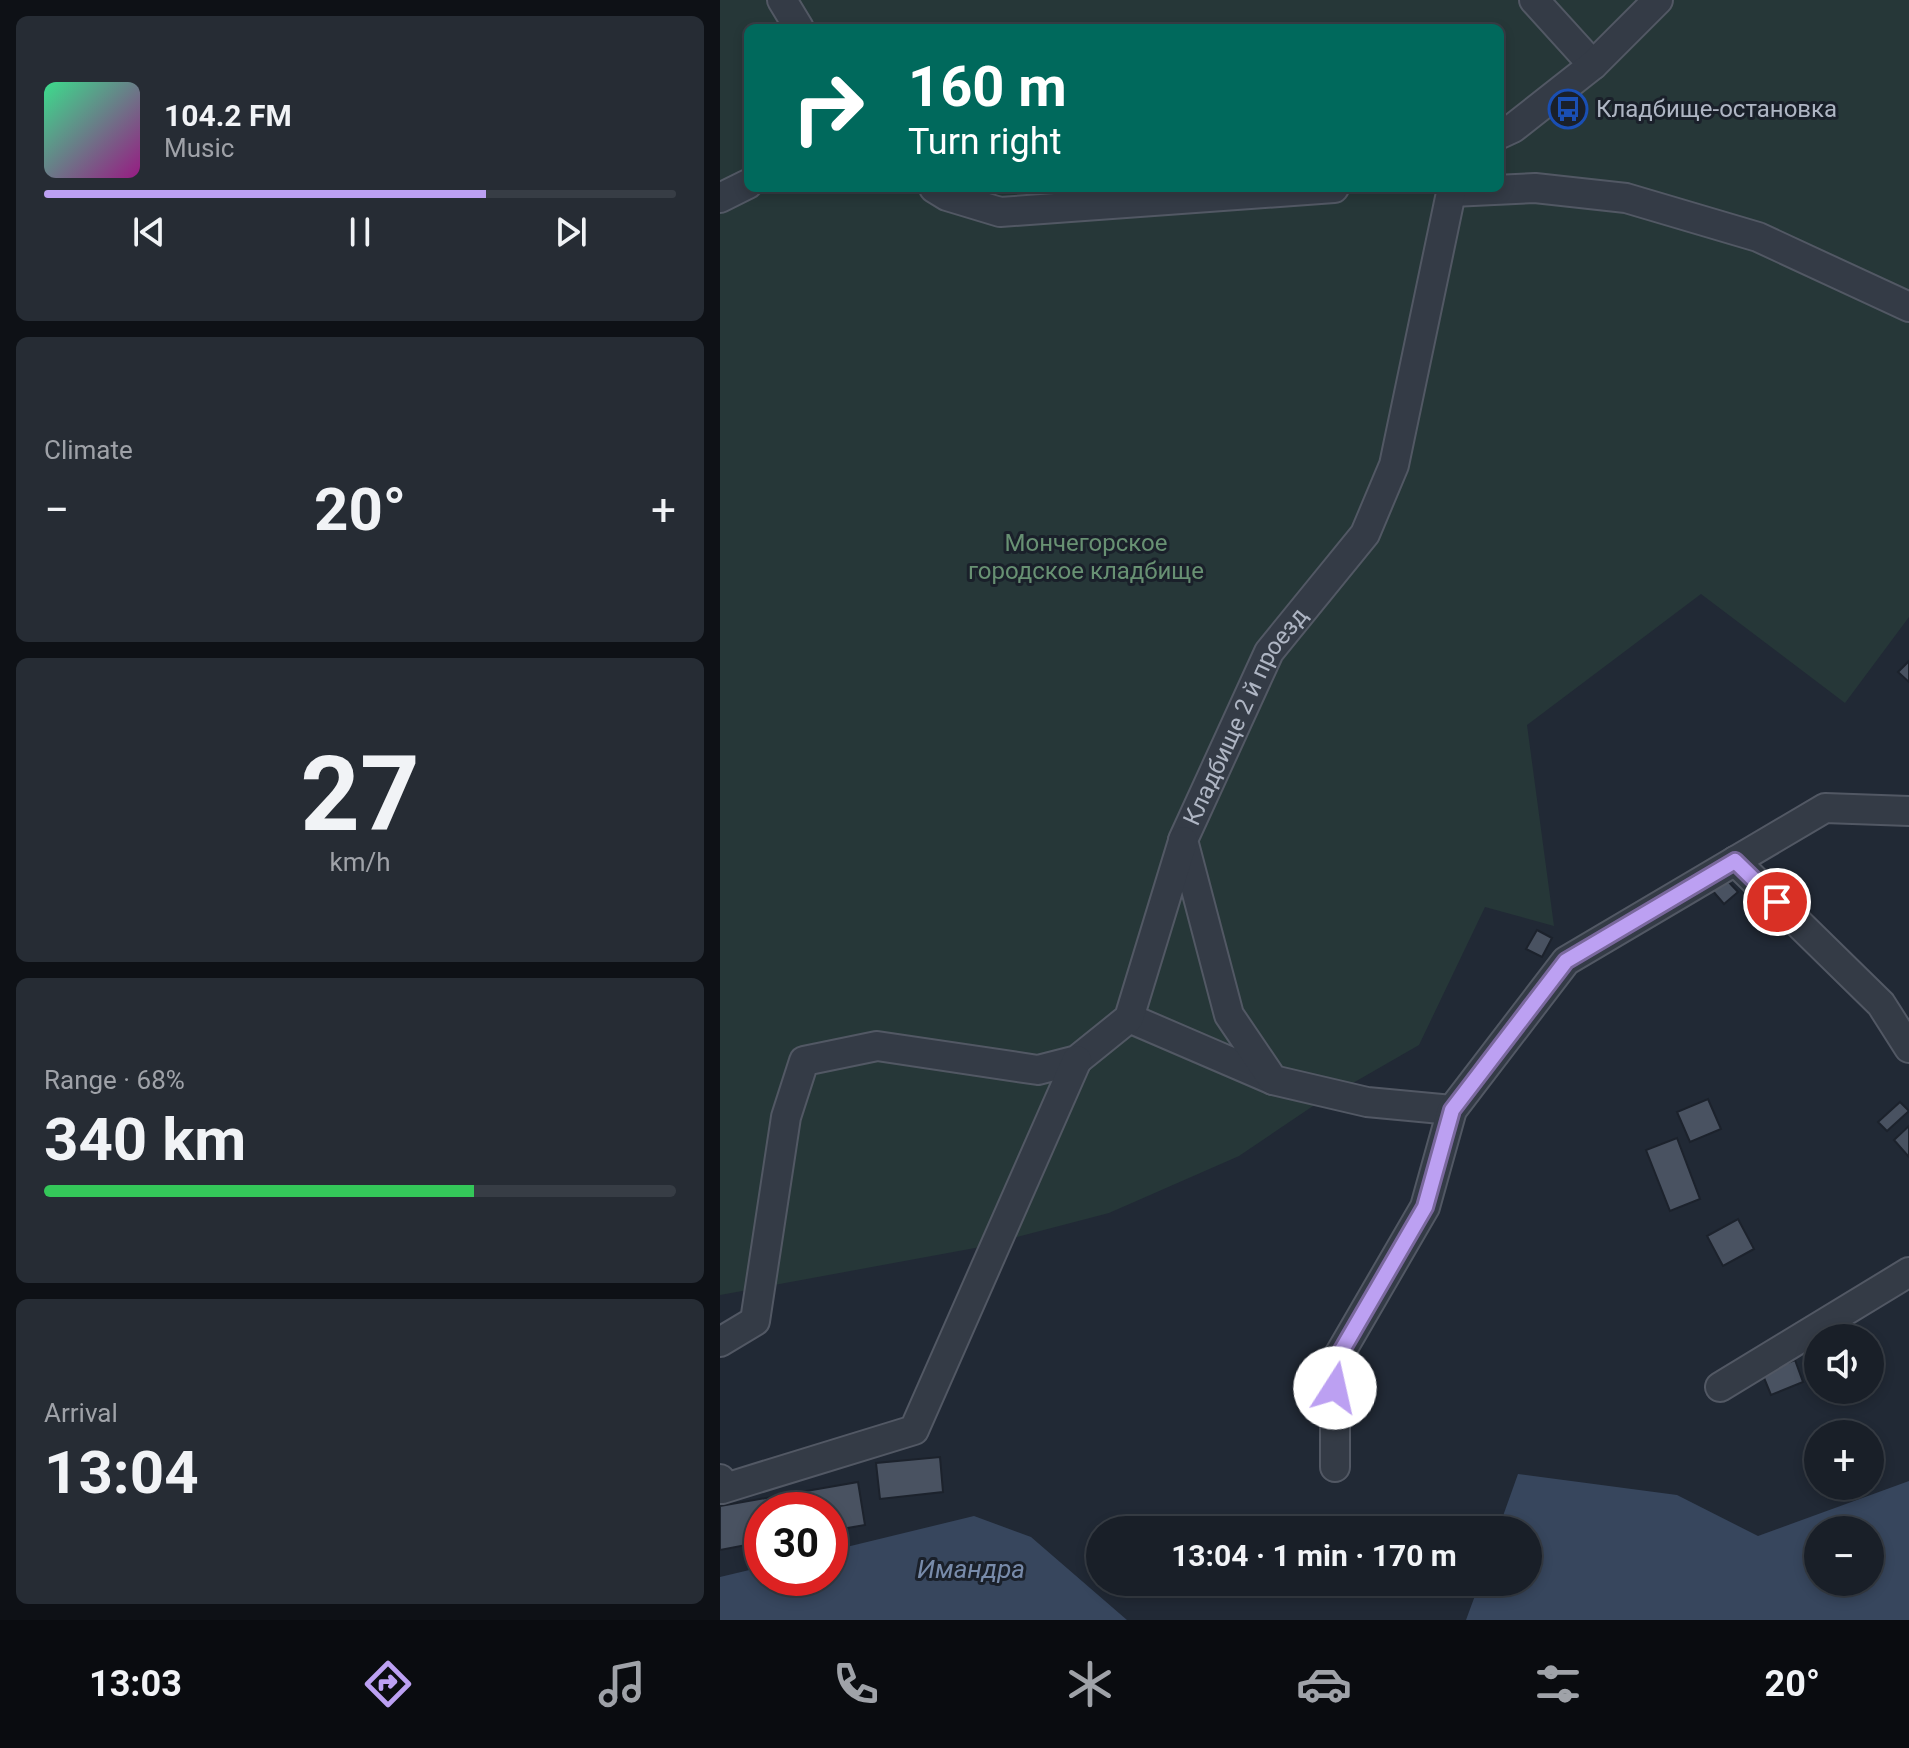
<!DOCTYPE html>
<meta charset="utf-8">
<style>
:root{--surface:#191f28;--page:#262c34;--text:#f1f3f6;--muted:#9fa2a8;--line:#373d45;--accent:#bca0f2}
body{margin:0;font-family:Roboto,sans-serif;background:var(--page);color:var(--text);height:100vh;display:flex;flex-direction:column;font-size:30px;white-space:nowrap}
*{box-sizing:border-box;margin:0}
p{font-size:26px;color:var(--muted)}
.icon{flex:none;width:44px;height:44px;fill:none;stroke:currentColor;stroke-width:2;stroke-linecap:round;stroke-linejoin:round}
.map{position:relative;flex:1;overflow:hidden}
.side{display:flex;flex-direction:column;gap:16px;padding:16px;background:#0e1116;width:720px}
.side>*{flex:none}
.hud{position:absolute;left:24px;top:24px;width:760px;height:168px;border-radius:12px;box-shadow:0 4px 12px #0003,0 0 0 2px var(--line);background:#00695c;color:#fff;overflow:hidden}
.tools{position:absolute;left:1084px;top:1324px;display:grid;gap:16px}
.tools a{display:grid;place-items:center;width:80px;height:80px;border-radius:50%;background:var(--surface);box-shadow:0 4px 12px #0003,0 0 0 2px var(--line);font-size:40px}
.speed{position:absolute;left:24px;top:1492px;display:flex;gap:16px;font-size:40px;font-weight:700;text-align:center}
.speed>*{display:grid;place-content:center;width:104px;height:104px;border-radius:50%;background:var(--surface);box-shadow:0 4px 12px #0003,0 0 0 2px var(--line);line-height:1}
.speed .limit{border:12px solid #d22;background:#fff;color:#111}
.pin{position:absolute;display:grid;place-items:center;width:68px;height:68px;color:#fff;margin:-34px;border:4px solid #fff;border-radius:50%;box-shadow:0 2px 8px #0007}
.me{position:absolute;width:88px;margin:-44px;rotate:10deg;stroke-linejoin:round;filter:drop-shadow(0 0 6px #0008)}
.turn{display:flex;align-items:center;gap:28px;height:168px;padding:0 32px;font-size:36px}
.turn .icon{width:104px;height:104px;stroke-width:2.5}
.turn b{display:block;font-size:56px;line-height:68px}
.big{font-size:60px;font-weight:700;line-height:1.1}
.side .card{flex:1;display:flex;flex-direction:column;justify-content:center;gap:12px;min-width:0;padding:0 28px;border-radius:12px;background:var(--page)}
.side .dial{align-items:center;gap:0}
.dial b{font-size:104px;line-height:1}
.song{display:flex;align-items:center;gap:24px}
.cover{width:96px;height:96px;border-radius:12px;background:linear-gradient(135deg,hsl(150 70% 55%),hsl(310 70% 35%))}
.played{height:8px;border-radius:4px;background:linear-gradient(90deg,var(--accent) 70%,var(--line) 70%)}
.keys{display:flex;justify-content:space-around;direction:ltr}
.heat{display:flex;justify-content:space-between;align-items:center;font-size:44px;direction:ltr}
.charge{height:12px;border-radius:6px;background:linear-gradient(90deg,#34c759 68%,var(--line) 0)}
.trip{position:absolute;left:366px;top:1516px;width:456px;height:80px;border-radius:40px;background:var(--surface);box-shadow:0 4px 12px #0003,0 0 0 2px var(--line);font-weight:700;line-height:80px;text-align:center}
.dock{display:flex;height:128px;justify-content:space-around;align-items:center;background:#0a0c10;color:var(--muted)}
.dock .icon{width:56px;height:56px}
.dock .current{color:var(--accent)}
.dock b{font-size:36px;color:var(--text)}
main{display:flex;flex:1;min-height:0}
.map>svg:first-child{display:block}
</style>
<main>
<section class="side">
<div class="card">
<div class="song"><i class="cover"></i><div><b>104.2 FM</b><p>Music</p></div></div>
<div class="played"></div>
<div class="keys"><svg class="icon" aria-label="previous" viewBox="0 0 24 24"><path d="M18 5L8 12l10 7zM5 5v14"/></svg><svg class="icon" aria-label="pause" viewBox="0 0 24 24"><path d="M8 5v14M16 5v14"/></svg><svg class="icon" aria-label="next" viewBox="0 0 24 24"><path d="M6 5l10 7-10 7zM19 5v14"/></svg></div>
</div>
<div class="card"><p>Climate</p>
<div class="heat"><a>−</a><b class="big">20°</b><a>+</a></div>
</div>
<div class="card dial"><b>27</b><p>km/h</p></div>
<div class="card"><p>Range · 68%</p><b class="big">340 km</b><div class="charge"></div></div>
<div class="card"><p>Arrival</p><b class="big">13:04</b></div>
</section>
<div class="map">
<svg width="1189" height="1620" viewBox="0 0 1189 1620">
<rect width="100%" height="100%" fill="#212935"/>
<path fill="#263738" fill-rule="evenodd" d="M0,0h1189v617l-64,86 -144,-109 -174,131 27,201 -69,-19 -66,138 -106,61 -74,50 -130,57 -134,35 -255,47zM28,28h752v160h-752z"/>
<path fill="#37465d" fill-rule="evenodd" d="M798,1474l159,21 81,41 151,-55v139h-443l14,-38h48v-52h-30zM1098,1530h52v52h-52z
M254,1516l57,21 96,83h-407v-43l42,-10v11h68v-27z"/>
<path fill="#495261" stroke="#1c222c" stroke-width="2" d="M1189,661v21l-11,-10z
M1005,878l13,14 -14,12 -12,-14z
M817,930l15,8 -10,19 -16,-8z
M988,1099l13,30 -31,13 -13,-30z
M1180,1102l9,9 -22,20 -9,-9z
M1189,1126v31l-15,-17z
M957,1138l23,61 -30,12 -24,-61z
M1018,1219l16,30 -31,17 -16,-30z
M1075,1360l8,22 -32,13 -9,-22z
M220,1457l3,35 -63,7 -4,-36z
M138,1482l7,43 -35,6v-21h-68v32l-42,8v-44z"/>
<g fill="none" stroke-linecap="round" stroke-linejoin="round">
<g stroke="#525864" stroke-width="32">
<g id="minor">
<path d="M62,0l17,28"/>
<path d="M814,0l59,65"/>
<path d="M780,134l13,-6 80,-63 65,-65"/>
<path d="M214,188l13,8 53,16 334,-24"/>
<path d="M732,192l83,-4 91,10 132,39 151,70"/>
<path d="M0,198l28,-14"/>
<path d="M1015,861l146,143 28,44"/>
<path d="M409,1018l144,62"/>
<path id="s1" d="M732,1110l-85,-8 -94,-22 -44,-65 -46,-175 86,-188 96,-118 29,-69 58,-277"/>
<path d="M0,1342l35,-21 31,-204 18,-56 73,-15 161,24 39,-10 52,-42 54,-177"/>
<path d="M1000,1387l189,-115"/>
<path d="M615,1467v-105l90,-155 27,-97 114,-149 259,-153 84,3"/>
<path d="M0,1479l2,10 192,-59 163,-370"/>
</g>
</g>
<use href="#minor" stroke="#343b46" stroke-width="28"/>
</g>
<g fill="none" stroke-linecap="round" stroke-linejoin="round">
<g stroke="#7a689d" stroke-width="20">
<path id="route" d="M615,1388v-26l90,-155 27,-97 114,-149 169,-100 42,41"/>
</g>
<use href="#route" stroke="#bca0f2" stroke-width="14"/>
</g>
<defs>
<g id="bus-ring" transform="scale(2)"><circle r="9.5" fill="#1a202a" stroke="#1a4fb4" stroke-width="1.5"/><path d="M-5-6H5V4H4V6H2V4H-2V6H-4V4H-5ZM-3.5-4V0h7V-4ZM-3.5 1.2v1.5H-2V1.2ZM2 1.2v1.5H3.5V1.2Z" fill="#1a4fb4"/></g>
</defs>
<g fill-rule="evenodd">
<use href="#bus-ring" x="848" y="109"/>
</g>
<g text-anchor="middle" stroke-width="6" stroke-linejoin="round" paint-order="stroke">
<g font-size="24" fill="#aeb5c3" stroke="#1a202a" text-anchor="start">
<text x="876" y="117">Кладбище-остановка</text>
</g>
<g font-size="24" fill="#689173" stroke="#1a202a">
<text x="366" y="551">Мончегорское<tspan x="366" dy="28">городское кладбище</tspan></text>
</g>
<g font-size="24" fill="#aeb5c3" stroke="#1a202a">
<text dy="8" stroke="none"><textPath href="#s1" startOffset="580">Кладбище 2 й проезд</textPath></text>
</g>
<g font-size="26" font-style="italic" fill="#788baa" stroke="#1a202a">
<text x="251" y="1578">Имандра</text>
</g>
</g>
</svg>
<div class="tools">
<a><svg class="icon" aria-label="sound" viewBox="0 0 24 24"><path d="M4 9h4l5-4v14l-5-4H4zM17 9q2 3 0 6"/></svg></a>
<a>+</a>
<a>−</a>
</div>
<div class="speed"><div class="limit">30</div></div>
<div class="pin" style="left:1057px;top:902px;background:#d93025"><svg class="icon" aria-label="arrive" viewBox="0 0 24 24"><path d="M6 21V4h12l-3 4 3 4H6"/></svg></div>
<svg class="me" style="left:615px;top:1388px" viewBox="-20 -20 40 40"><circle r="19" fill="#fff"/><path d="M0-13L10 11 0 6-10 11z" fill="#bca0f2"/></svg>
<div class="trip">13:04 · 1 min · 170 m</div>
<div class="hud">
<div class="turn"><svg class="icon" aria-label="right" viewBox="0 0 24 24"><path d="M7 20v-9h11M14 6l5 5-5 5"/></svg><div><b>160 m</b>Turn right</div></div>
</div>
</div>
</main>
<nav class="dock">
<b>13:03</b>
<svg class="icon current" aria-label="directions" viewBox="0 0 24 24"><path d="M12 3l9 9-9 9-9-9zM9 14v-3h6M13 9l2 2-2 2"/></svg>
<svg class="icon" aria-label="music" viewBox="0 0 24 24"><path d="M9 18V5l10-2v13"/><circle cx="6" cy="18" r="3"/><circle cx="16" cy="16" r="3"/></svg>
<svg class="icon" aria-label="phone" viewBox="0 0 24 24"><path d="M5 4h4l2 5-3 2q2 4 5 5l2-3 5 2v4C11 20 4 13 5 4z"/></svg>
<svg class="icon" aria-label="climate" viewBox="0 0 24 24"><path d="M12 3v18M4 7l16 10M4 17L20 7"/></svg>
<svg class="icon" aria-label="car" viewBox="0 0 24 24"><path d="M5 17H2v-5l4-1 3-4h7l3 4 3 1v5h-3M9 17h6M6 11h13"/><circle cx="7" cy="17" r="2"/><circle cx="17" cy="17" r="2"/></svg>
<svg class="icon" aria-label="filters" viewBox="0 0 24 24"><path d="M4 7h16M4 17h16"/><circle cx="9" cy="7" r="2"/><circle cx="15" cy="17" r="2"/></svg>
<b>20°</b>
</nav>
